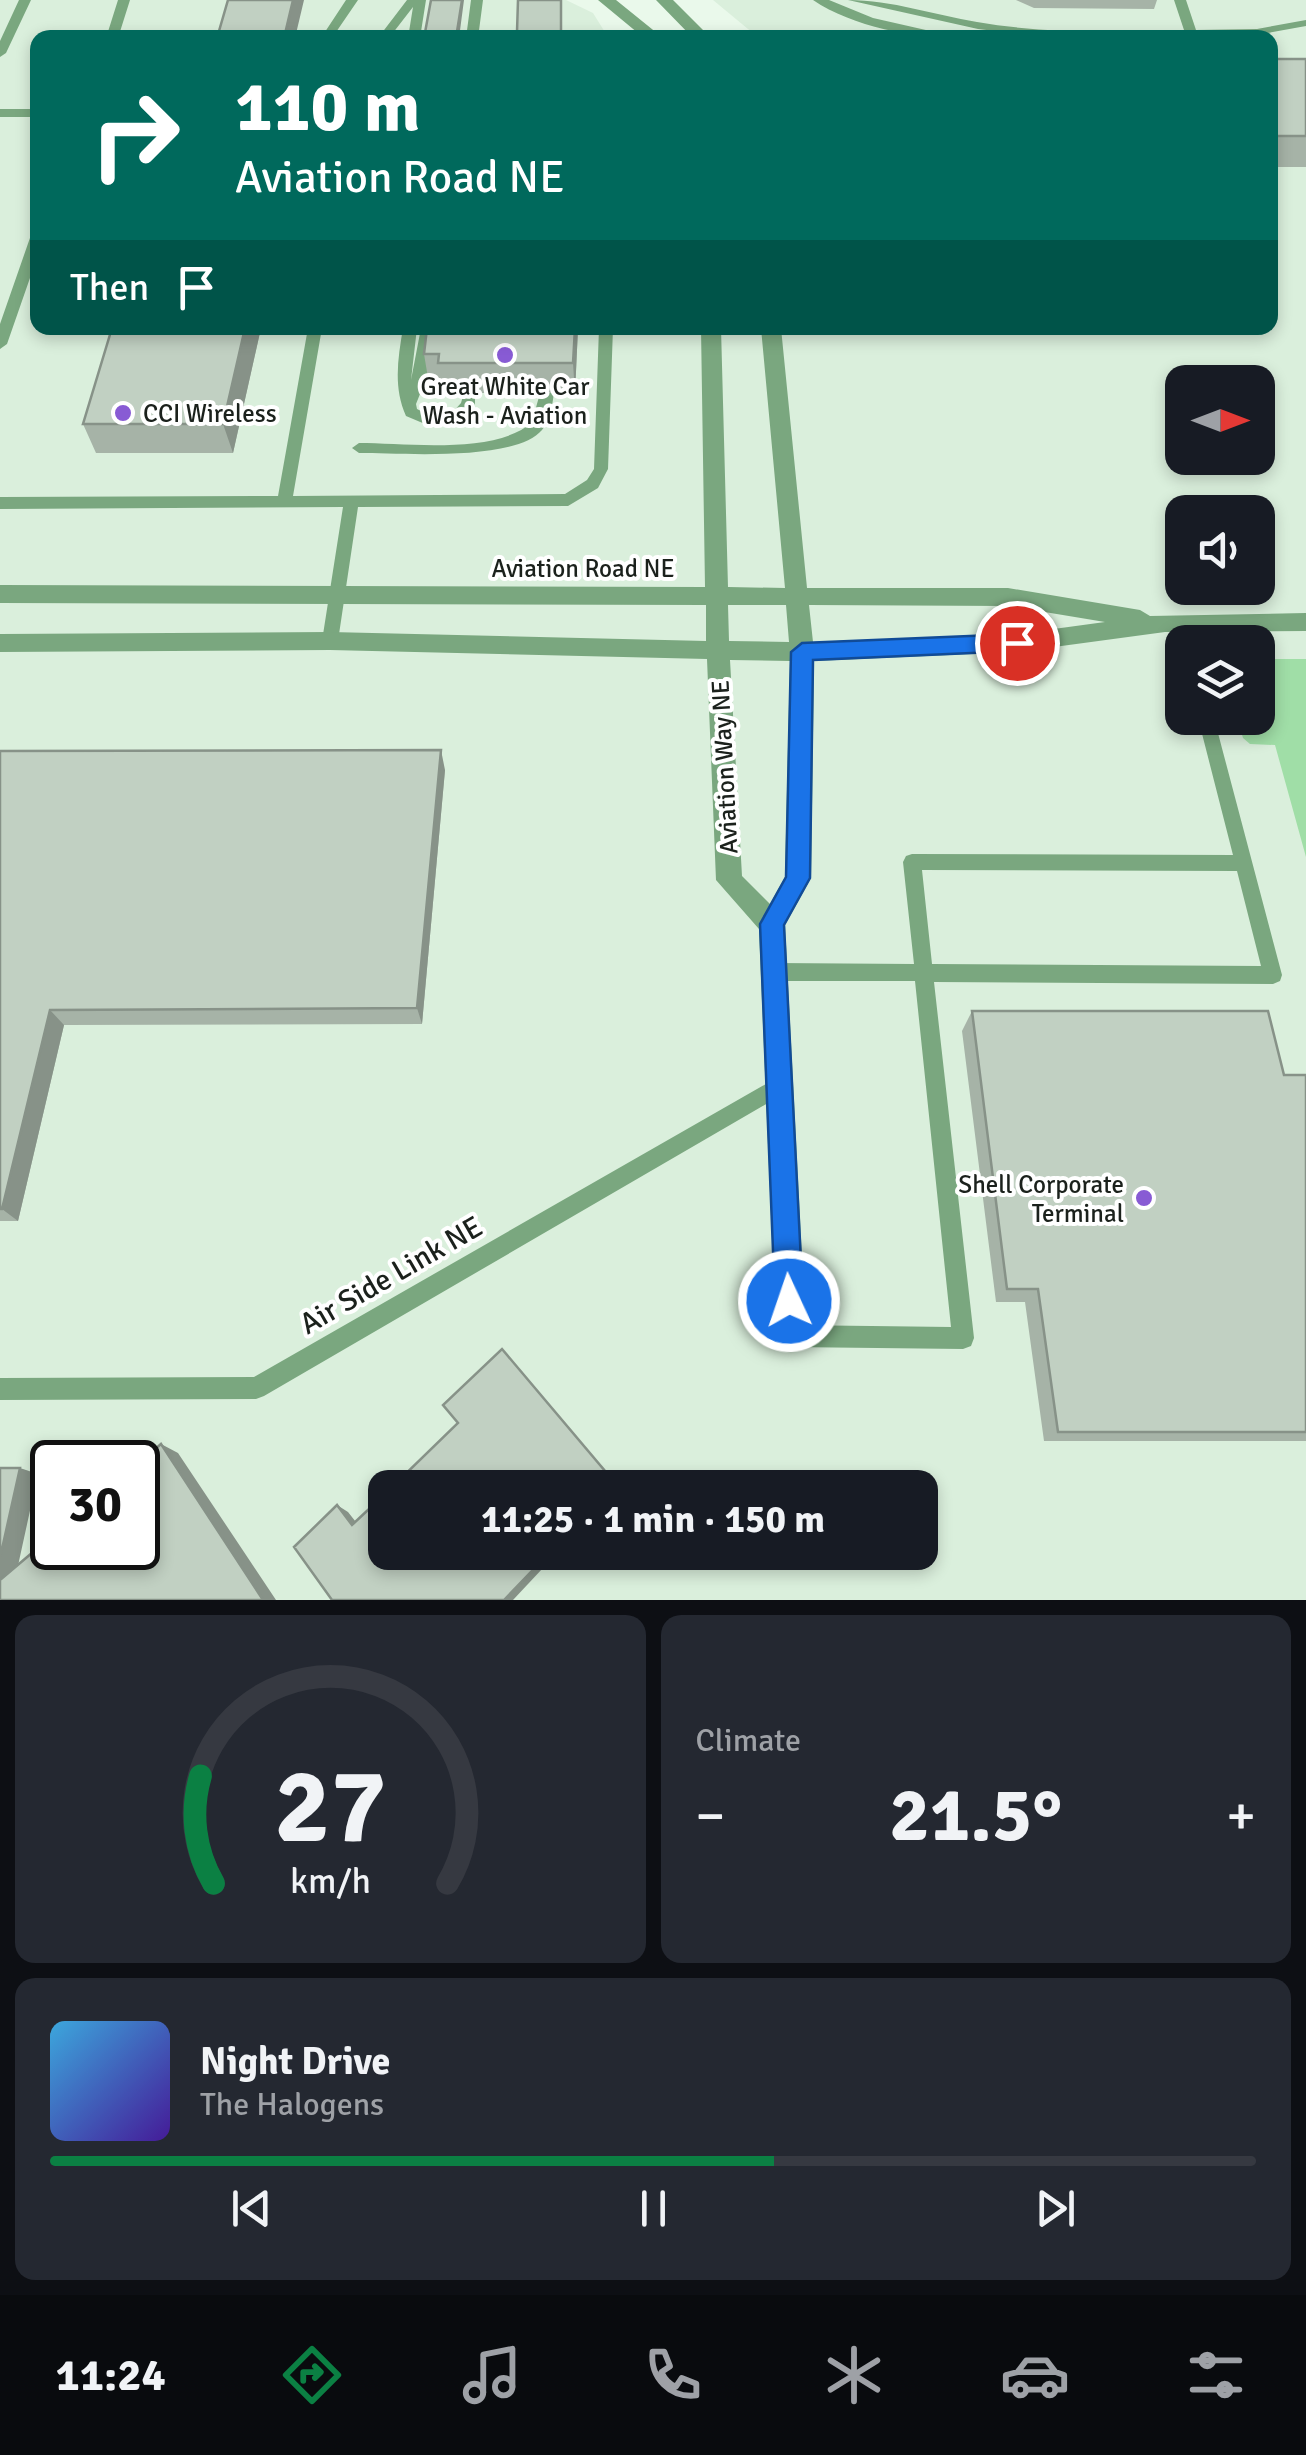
<!DOCTYPE html>
<meta charset="utf-8">
<style>
:root{--surface:#171b24;--page:#242831;--text:#f1f3f6;--muted:#9ea1a6;--line:#363941;--accent:#0b8043}
body{margin:0;font-family:Signika,sans-serif;background:var(--page);color:var(--text);height:100vh;display:flex;flex-direction:column;font-size:38px;white-space:nowrap}
*{box-sizing:border-box;margin:0}
p{font-size:32px;color:var(--muted)}
.icon{flex:none;width:55px;height:55px;fill:none;stroke:currentColor;stroke-width:2;stroke-linecap:round;stroke-linejoin:round}
.map{position:relative;height:1600px;overflow:hidden}
.drawer{display:flex;flex-direction:column;gap:15px;padding:15px;background:#0d0f14;flex:1}
.drawer>*{flex:none}
.guide{position:absolute;left:30px;top:30px;width:1248px;height:305px;border-radius:20px;box-shadow:0 5px 15px #0003;background:#00695c;color:#fff;overflow:hidden}
.needle{width:65px;rotate:90deg}
.controls{position:absolute;left:1165px;top:365px;display:grid;gap:20px}
.controls a{display:grid;place-items:center;width:110px;height:110px;border-radius:20px;background:var(--surface);box-shadow:0 5px 15px #0003;font-size:50px}
.speed{position:absolute;left:30px;top:1440px;display:flex;gap:20px;font-size:50px;font-weight:700;text-align:center}
.speed>*{display:grid;place-content:center;width:130px;height:130px;border-radius:50%;background:var(--surface);box-shadow:0 5px 15px #0003;line-height:1}
.speed .limit{border:5px solid #111;border-radius:15px;background:#fff;color:#111}
.pin{position:absolute;display:grid;place-items:center;width:85px;height:85px;color:#fff;margin:-42px;border:5px solid #fff;border-radius:50%;box-shadow:0 2px 10px #0007}
.me{position:absolute;width:110px;margin:-55px;rotate:357deg;stroke-linejoin:round;filter:drop-shadow(0 0 8px #0008)}
.turn{display:flex;align-items:center;gap:35px;height:210px;padding:0 40px;font-size:45px}
.turn .icon{width:130px;height:130px;stroke-width:2.5}
.turn b{display:block;font-size:70px;line-height:85px}
.then{display:flex;align-items:center;height:95px;padding:0 40px;background:#0003;gap:20px;font-size:38px}
.big{font-size:75px;font-weight:700;line-height:1.1}
.drawer .widget{flex:1;display:flex;flex-direction:column;justify-content:center;gap:15px;min-width:0;padding:0 35px;border-radius:20px;background:var(--page)}
.drawer .dial{align-items:center;gap:0}
.dial svg{height:260px;overflow:visible;fill:none;stroke:var(--line);stroke-width:7;stroke-linecap:round;text-anchor:middle}
.dial text{fill:var(--text);stroke:none}
.song{display:flex;align-items:center;gap:30px}
.cover{width:120px;height:120px;border-radius:15px;background:linear-gradient(135deg,hsl(200 70% 55%),hsl(260 70% 35%))}
.played{height:10px;border-radius:5px;background:linear-gradient(90deg,var(--accent) 60%,var(--line) 60%)}
.keys{display:flex;justify-content:space-around;direction:ltr}
.heat{display:flex;justify-content:space-between;align-items:center;font-size:55px;direction:ltr}
.drawer .tiles{flex:1;display:grid;gap:15px;grid-template-columns:1fr 1fr}
.widget:last-child{grid-column:span 2}
.trip{position:absolute;left:368px;top:1470px;width:570px;height:100px;border-radius:20px;background:var(--surface);box-shadow:0 5px 15px #0003;font-weight:700;line-height:100px;text-align:center}
.dock{display:flex;height:160px;justify-content:space-around;align-items:center;background:#090b0e;color:var(--muted)}
.dock .icon{width:70px;height:70px}
.dock .on{color:var(--accent)}
.dock b{font-size:45px;color:var(--text)}
.map>svg:first-child{display:block}
</style>
<div class="map">
<svg width="1306" height="1600" viewBox="0 0 1306 1600">
<rect width="100%" height="100%" fill="#eaf9eb"/>
<path fill="#daefdc" fill-rule="evenodd" d="M0,0h566l27,13 15,24 -570,1v290h1232v-290l-480,-1 -36,-3 -41,-34h593v1600h-1306zM1182,382h76v76h-76zM1182,512h76v76h-76zM1182,642h76v76h-76zM52,1462h86v86h-86zM385,1488h535v64h-535z"/>
<path fill="#a0dea7" d="M1258,659h48v198l-31,-112 -25,-1 -7,-6 -6,-20h21z"/>
<g fill="none" stroke-linecap="round" stroke-linejoin="round">
<path fill="#7aa77f" fill-rule="evenodd" d="M19,0h12l-25,53 -6,4v-16z
M118,0h12l-12,38h-12z
M346,0h12l-26,38h-11z
M407,0h19l-6,38h-12l5,-31 -24,31h-11z
M471,0h12l-5,38h-12z
M813,0h16l44,18 88,20c-47,0 -108,-11 -148,-38z
M848,0c44,0 86,15 129,22 69,12 138,10 207,8l-10,-30h12l10,30 61,-1 49,-9v6l-49,9 -205,3 -74,-9z
M0,109h38v8h-38z
M38,231v24l-31,89 -7,5v-25l31,-89z
M308,328h14l-29,168 272,-2 22,-14 7,-11 5,-141h14l-5,141 -10,19 -30,18 -210,1 -20,134 -8,6 -8,-6 21,-134 -343,2v-12l278,-1z
M403,328h14l-6,52 10,-52h14l-7,46 -12,30 1,5 10,5 25,-1 9,-10 4,-14h10v16l-14,17 -36,2 -19,-8c-13,-29 -8,-58 -3,-88z
M547,388l7,5c-2,12 -3,27 -12,37 -27,32 -142,23 -183,23l-7,-5 7,-5c47,0 138,12 173,-21l8,-29z
M1182,617l8,6 5,19h-13v5l-8,-24z
M1198,718h16l68,257 -2,6 -7,3 -339,-2 40,356 -3,8 -8,3 -172,-2 -8,-3 -3,-8 3,-8 8,-3 160,2 -36,-346h-141l-7,-3 -2,-6 2,-6 7,-3 140,1 -11,-102 3,-6 6,-2 321,1zM922,870l315,1 24,95 -329,-2z
M778,1077l7,2 3,7 -3,7 -521,303 -8,3 -256,1v-22l254,-1z"/>
<path fill="#7aa77f" fill-rule="evenodd" d="M598,0h18l47,38h-19z
M656,0h17l38,38h-18z
M701,328h20l7,259 57,1 -24,-260h20l26,260h201l132,22 10,6 156,-3v18l-141,1 -148,20 -203,9 -3,217 -26,47 21,411 -4,11 -11,4 -11,-4 -4,-11 -17,-407 -43,-49 -9,-221 -377,-9 -330,2v-18l330,-2 376,9v-36l-706,-2v-18l705,2zM728,605h58l3,37 -60,-1zM809,605l199,1 97,16 -88,12 -204,8zM730,660l60,1 -5,216 -15,27 -28,-28z"/>
</g>
<path fill="#a6b3a7" d="M562,0v38h-45v-6z
M951,0h206l-3,9 -120,-1 -18,-8z
M1270,59h36v108h-36z
M261,328l-28,125h-137l-13,-29z
M578,328l-3,65h-132l-2,-9h-12l-5,-30z
M0,751l445,19 -23,254 -358,1 -46,196h-18z
M972,1011l312,64h22v366h-262l-19,-139h-29l-34,-271z"/>
<path fill="#879288" d="M293,0h11l-9,38h-11z
M462,0h2l-5,38h-3z
M245,328h16l-28,125 -10,-29z
M575,328h3l-3,65 -2,-30z
M441,750l4,20 -23,254 -5,-16z
M50,1010l14,15 -46,196 -16,-12z
M161,1444l17,9 98,147h-13z
M20,1468l18,6 -24,110 -14,-3v-23z
M337,1505l11,7 15,19 -11,-6z
M550,1552h8l-45,48h-9z"/>
<path fill="#c1d0c2" stroke="#879288" stroke-width="2.5" d="M228,0h65l-9,38h-67z
M431,0h31l-6,38h-32z
M518,0h43v31l-44,1z
M1270,59h36v77h-36z
M112,328h133l-22,96h-140z
M427,328h148l-2,35h-135l1,-9h-15z
M441,750l-24,258 -367,2 -48,199h-2v-458z
M972,1011h296l16,64h22v357h-248l-20,-143h-31z
M502,1349l114,135 -4,4h-221l67,-65 -15,-18z
M161,1444l102,156h-263v-20l52,-44v12h86v-84z
M0,1468h20l-20,90z
M385,1494v58h165l-46,48h-172l-38,-53 43,-42 15,20z"/>
<path fill="#1a73e8" stroke="#114b97" stroke-width="2.5" d="M1017,634l11,9 -11,8 -204,9 -3,218 -26,47 19,376 -4,10 -10,4 -10,-4 -4,-10 -15,-377 26,-47 5,-225 11,-9z"/>
<g fill="#885bd4" stroke="#fff" stroke-width="4">
<circle cx="505" cy="355" r="10"/>
<circle cx="123" cy="413" r="10"/>
<circle cx="1144" cy="1198" r="10"/>
</g>
<g text-anchor="middle" stroke-width="8" stroke-linejoin="round" paint-order="stroke">
<g font-size="25" fill="#1b211c" stroke="#fff">
<text x="505" y="395">Great White Car<tspan x="505" dy="29">Wash - Aviation</tspan></text>
<text x="143" y="422" text-anchor="start">CCI Wireless</text>
<text x="1124" y="1193" text-anchor="end">Shell Corporate<tspan x="1124" dy="29">Terminal</tspan></text>
</g>
<g font-size="25" fill="#1b211c" stroke="#fff">
<text x="583" y="577">Aviation Road NE</text>
<text transform="translate(724 767) rotate(-93)" y="9">Aviation Way NE</text>
</g>
<g font-size="30" fill="#1b211c" stroke="#fff">
<text transform="translate(391 1275) rotate(-30)" y="10">Air Side Link NE</text>
</g>
</g>
</svg>
<div class="controls">
<a><svg class="needle" viewBox="-14 -14 28 28"><path d="M0-13l5 13h-10z" fill="#e53935"/><path d="M0 13l5-13h-10z" fill="#9ea1a6"/></svg></a>
<a><svg class="icon" aria-label="sound" viewBox="0 0 24 24"><path d="M4 9h4l5-4v14l-5-4H4zM17 9q2 3 0 6"/></svg></a>
<a><svg class="icon" aria-label="layers" viewBox="0 0 24 24"><path d="M12 4l9 5-9 5-9-5zM3 14l9 5 9-5"/></svg></a>
</div>
<div class="speed"><div class="limit">30</div></div>
<div class="pin" style="left:1017px;top:643px;background:#d93025"><svg class="icon" aria-label="arrive" viewBox="0 0 24 24"><path d="M6 21V4h12l-3 4 3 4H6"/></svg></div>
<svg class="me" style="left:789px;top:1301px" viewBox="-20 -20 40 40"><circle r="17" fill="#1a73e8" stroke="#fff" stroke-width="3"/><path d="M0-11L8 9 0 5-8 9z" fill="#fff"/></svg>
<div class="trip">11:25 · 1 min · 150 m</div>
<div class="guide">
<div class="turn"><svg class="icon" aria-label="right" viewBox="0 0 24 24"><path d="M7 20v-9h11M14 6l5 5-5 5"/></svg><div><b>110 m</b>Aviation Road NE</div></div>
<div class="then">Then<svg class="icon" aria-label="arrive" viewBox="0 0 24 24"><path d="M6 21V4h12l-3 4 3 4H6"/></svg></div>
</div>
</div>
<section class="drawer">
<div class="tiles">
<div class="widget dial"><svg viewBox="0 0 100 80">
<path d="M14 69A42 42 0 1 1 86 69"/>
<path d="M14 69A42 42 0 0 1 10 36" stroke="#0b8043"/>
<text x="50" y="56" font-size="32" font-weight="700">27</text>
<text x="50" y="72" font-size="11">km/h</text>
</svg></div>
<div class="widget"><p>Climate</p>
<div class="heat"><a>−</a><b class="big">21.5°</b><a>+</a></div>
</div>
<div class="widget">
<div class="song"><i class="cover"></i><div><b>Night Drive</b><p>The Halogens</p></div></div>
<div class="played"></div>
<div class="keys"><svg class="icon" aria-label="previous" viewBox="0 0 24 24"><path d="M18 5L8 12l10 7zM5 5v14"/></svg><svg class="icon" aria-label="pause" viewBox="0 0 24 24"><path d="M8 5v14M16 5v14"/></svg><svg class="icon" aria-label="next" viewBox="0 0 24 24"><path d="M6 5l10 7-10 7zM19 5v14"/></svg></div>
</div>
</div>
</section>
<nav class="dock">
<b>11:24</b>
<svg class="icon on" aria-label="directions" viewBox="0 0 24 24"><path d="M12 3l9 9-9 9-9-9zM9 14v-3h6M13 9l2 2-2 2"/></svg>
<svg class="icon" aria-label="music" viewBox="0 0 24 24"><path d="M9 18V5l10-2v13"/><circle cx="6" cy="18" r="3"/><circle cx="16" cy="16" r="3"/></svg>
<svg class="icon" aria-label="phone" viewBox="0 0 24 24"><path d="M5 4h4l2 5-3 2q2 4 5 5l2-3 5 2v4C11 20 4 13 5 4z"/></svg>
<svg class="icon" aria-label="climate" viewBox="0 0 24 24"><path d="M12 3v18M4 7l16 10M4 17L20 7"/></svg>
<svg class="icon" aria-label="car" viewBox="0 0 24 24"><path d="M5 17H2v-5l4-1 3-4h7l3 4 3 1v5h-3M9 17h6M6 11h13"/><circle cx="7" cy="17" r="2"/><circle cx="17" cy="17" r="2"/></svg>
<svg class="icon" aria-label="filters" viewBox="0 0 24 24"><path d="M4 7h16M4 17h16"/><circle cx="9" cy="7" r="2"/><circle cx="15" cy="17" r="2"/></svg>
</nav>
